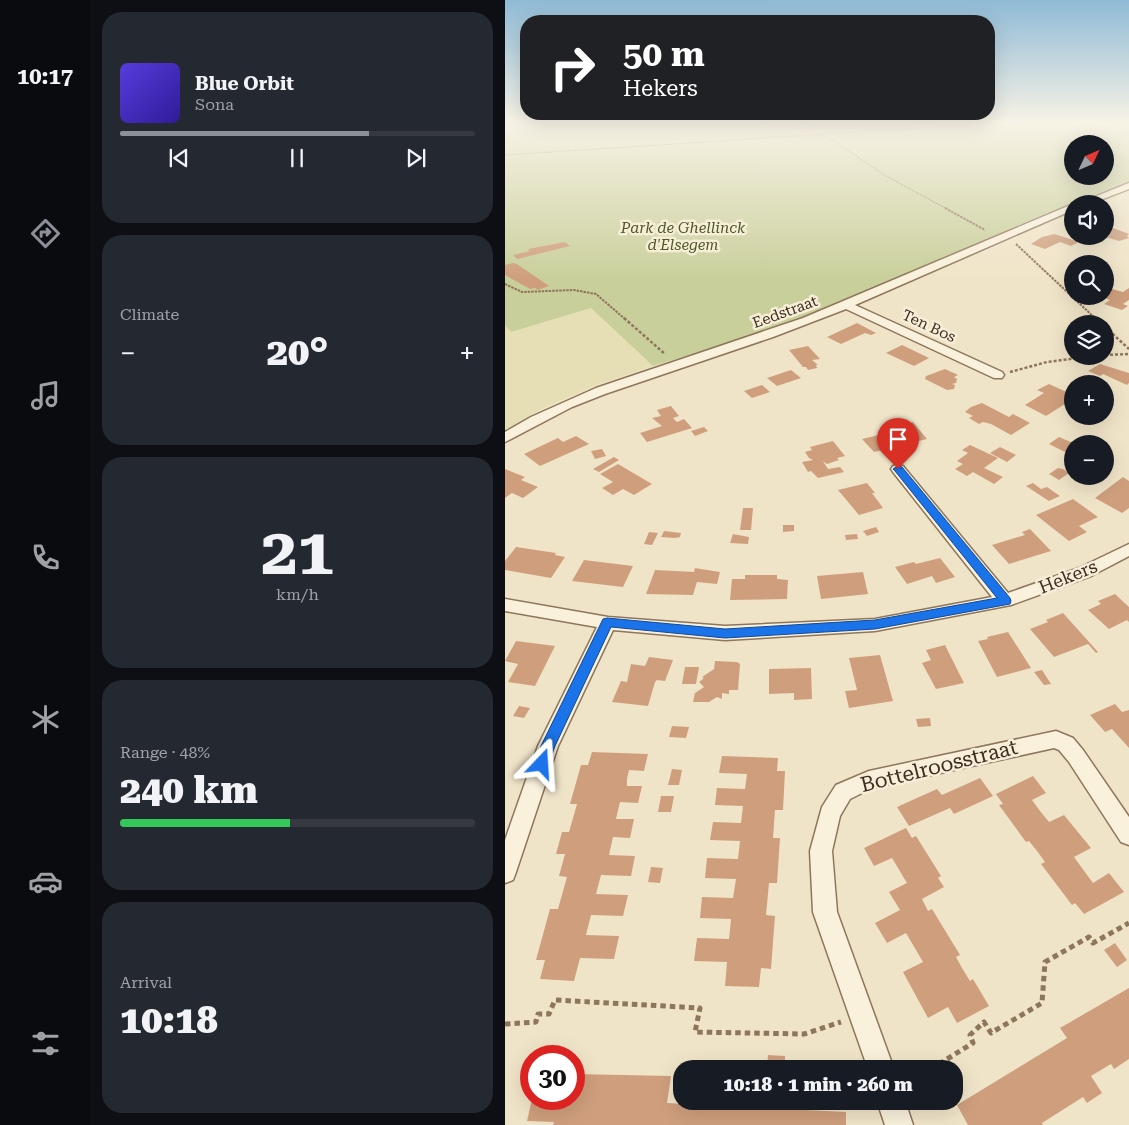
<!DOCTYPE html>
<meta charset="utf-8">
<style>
:root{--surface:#171b24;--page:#242831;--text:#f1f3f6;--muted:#9ea1a6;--line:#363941;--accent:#8c9099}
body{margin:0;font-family:"Roboto Serif",serif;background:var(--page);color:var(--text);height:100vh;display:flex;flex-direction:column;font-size:19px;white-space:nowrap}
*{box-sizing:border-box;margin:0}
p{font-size:16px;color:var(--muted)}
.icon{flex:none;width:28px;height:28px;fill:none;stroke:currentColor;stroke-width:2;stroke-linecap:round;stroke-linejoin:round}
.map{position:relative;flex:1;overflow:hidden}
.details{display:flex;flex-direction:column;gap:12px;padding:12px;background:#0d0f14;width:415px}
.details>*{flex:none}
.guide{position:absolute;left:15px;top:15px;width:475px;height:105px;border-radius:20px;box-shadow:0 5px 20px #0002;background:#202124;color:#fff;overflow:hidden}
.needle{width:32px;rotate:46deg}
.tools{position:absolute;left:559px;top:135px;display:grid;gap:10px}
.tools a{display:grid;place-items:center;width:50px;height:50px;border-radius:50%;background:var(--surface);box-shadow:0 5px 20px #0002;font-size:25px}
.speed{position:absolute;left:15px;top:1045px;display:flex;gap:10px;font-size:25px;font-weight:700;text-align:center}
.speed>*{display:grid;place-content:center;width:65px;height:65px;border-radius:50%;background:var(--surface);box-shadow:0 5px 20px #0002;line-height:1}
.speed .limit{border:8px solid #d22;background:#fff;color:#111}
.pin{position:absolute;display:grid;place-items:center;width:42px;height:42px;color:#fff;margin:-51px -21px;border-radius:50% 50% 50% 0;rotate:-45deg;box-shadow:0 0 5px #0007}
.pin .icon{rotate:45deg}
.me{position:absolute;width:55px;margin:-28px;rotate:20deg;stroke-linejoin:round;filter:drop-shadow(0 0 4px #0008)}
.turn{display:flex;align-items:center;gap:18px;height:105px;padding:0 20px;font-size:22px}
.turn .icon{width:65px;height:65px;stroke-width:2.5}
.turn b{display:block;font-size:35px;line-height:42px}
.big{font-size:38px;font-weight:800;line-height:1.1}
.details .card{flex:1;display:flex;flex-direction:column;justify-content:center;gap:8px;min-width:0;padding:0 18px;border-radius:20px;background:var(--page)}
.details .dial{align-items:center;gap:0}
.dial b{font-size:65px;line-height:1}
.song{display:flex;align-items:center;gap:15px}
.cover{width:60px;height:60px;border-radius:8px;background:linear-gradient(135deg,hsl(250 70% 55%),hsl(250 70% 35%))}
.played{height:5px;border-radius:2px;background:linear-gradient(90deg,var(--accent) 70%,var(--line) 70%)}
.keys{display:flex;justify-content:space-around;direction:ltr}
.heat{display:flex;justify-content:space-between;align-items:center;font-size:28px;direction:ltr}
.charge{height:8px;border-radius:4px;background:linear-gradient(90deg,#34c759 48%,var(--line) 0)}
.trip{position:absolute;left:168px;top:1060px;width:290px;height:50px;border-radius:20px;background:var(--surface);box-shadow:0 5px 20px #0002;font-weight:800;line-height:50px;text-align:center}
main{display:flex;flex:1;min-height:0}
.menu{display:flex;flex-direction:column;width:90px;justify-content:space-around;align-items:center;background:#090b0e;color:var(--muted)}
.menu .icon{width:35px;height:35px}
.menu .on{color:var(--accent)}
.menu b{font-size:22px;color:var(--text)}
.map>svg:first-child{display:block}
</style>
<main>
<nav class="menu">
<b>10:17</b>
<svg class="icon on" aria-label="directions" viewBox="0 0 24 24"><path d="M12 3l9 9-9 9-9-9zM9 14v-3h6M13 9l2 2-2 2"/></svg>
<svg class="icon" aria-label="music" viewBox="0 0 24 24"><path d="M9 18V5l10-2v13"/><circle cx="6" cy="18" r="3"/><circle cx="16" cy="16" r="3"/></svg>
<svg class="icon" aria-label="phone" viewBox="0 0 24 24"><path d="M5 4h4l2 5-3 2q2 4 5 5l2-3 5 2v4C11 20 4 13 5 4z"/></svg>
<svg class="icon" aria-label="climate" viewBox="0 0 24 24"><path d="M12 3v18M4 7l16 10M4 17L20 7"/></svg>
<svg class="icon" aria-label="car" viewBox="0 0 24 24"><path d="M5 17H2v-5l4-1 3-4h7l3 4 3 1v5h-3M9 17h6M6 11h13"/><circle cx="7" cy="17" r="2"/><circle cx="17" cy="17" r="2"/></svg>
<svg class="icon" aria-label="filters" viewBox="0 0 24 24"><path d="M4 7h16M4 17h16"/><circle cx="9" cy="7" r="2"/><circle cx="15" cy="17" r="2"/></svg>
</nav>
<section class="details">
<div class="card">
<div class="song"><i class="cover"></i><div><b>Blue Orbit</b><p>Sona</p></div></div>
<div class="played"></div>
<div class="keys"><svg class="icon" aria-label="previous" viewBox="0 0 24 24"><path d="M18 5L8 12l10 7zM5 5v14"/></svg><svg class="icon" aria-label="pause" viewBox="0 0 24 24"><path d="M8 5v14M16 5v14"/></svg><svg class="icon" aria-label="next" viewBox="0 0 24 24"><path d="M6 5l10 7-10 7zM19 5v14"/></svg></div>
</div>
<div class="card"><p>Climate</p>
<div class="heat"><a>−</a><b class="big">20°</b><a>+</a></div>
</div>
<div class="card dial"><b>21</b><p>km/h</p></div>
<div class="card"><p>Range · 48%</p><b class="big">240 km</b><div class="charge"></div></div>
<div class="card"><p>Arrival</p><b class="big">10:18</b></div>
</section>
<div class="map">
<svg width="624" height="1125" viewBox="0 0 624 1125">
<rect width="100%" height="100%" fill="#f0e4c8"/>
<path fill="#e6deb5" d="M86,308l62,58 -54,18 -60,26 -34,20v-105l6,7z"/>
<path fill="#c9cf9b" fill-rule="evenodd" d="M0,122h624v60c-110,38 -213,91 -321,133 -51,20 -103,35 -155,51l-62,-58 -80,24 -6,-7zM568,144h32v32h-32z"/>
<path fill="#cf9f7d" d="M600,225l24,9 -2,2 2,2 -10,3 -13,-4 4,-2 -5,-2z
M549,234l13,4 12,4 -8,4 -11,-4 -15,7 -14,-5 11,-7z
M576,236h12l11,5 -5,2z
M60,242l5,4 -53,13 -4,-4 17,-4 -2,-2z
M8,263l4,1 32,22 -11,4 -3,-2 -5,1 -25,-14v-10z
M624,288v12l-6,4 5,2 -6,4 -18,-6 6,-4 -7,-3 8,-5 -3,-1 4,-2 11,3z
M352,323l19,10 -5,2 -6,-2 -24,11 -14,-7z
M397,345l27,13 -15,8 -28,-13z
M303,346l12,13 -8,1 6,5h-2l1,3 -9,2 -2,-3h-3l-14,-17z
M595,364l29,9v10l-2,2 -24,-11 -3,2 -12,-5z
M440,369l13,6 -4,2 3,2 -1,4 -4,1 3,1 -1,4 -7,1 -22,-11 1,-3z
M286,370l10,8 -24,8 -10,-8z
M544,384l24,11v7l-6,3 -2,-1 -19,12 -21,-11 19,-12 -7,-3z
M257,385l8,7 -18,6 -8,-7z
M477,403l27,14 4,-3 17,9 -19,12 -20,-11 -8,-2 -4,2 -10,-6 4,-2 -8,-4 6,-5z
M166,406l8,10 -6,2 4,4 7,-3 8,9 -45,14 -7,-9 22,-7 -10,-8 9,-2 -4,-6z
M408,422l14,17 -53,13 -12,-13 21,-5 -3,-4z
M199,427l4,4 -13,5 -4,-5z
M71,436l13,8 -49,22 -16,-12 34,-16 5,4z
M554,437l14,6v4l-8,5 -16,-8z
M328,441l12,15 -8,2 2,2 -12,4 -4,-3 5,8 12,-2 4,5 -26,6 -7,-7 -3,1 -6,-10 11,-2 -4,-2 -4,-6 7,-2 -2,-3z
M465,445l28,13 -14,10 19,9 -9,7 -21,-12 -6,4 -12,-7 8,-5 -6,-3 11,-8 -6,-3z
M495,447l16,8 -9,7 -17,-9z
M97,449l4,7 -11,3 -4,-8z
M109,457l5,3 -20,12 -6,-3z
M113,464l34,20 -18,11 -11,-6 -10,6 -11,-7 11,-6 -13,-8z
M553,468l5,1 6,4 -10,7 -10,-6z
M0,469l20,8 -4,3 17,7 -15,11 -11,-5 -7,5z
M618,477l6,4v27l-7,5 -27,-15z
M362,483l8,10h-3l11,15 -24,7 -21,-25z
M528,483l8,6 6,-2 13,9 -11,5 -23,-15z
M568,499l25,18 -19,9 8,6 -18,9 -33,-26z
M238,508h10l-2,22h-11z
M278,525h11v6l-11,1z
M371,527l3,5 -12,4 -4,-5z
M525,529l21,22 -42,13 -17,-19 33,-10 -3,-3z
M159,531l17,2 -1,4 -5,1 -14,-1z
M144,532l9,1 -6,12 -8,-1z
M228,534l16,3 -1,7 -18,-1z
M352,534l1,5 -12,1 -1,-5z
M11,547l40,6 -1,2 10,2 -14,21 -46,-8v-9z
M435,558l15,19 -19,6 -4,-7 -25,8 -12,-17 19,-5 2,2z
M79,560l49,6 -10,21 -51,-6z
M190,568l25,4 -3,12 -20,-2 -4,13 -47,-1 9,-24 39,2z
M358,572l5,22 -47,5 -4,-23z
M240,575h32v4l11,1 -1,19 -57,1 2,-21h13z
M610,594l14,13v15l-2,-2 -18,9 -21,-19 13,-6 -3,-3z
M558,613l35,39 -2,1 -8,-9 -34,13 -24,-28 18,-7 -2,-2z
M503,632l23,36 -34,9 -19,-36 10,-2 -1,-2z
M11,641l39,5 -20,40 -27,-4 10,-18 -13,-3z
M440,645l19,38 -28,6 -14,-26 9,-3 -5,-10z
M375,655l13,46 -44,7 -4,-17 12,-1 -8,-32z
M144,657l24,3 -8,21 -8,-1 -2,2 -7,24 -36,-4 9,-21 6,1 4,-18 14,2z
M210,661l22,1 3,2 -2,26h-9v4l-7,-1v6l-5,-2 -8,5h-16l2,-9 9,-6 -5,-5 5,-4 -2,-1 12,-8z
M180,667h14l-3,17h-14z
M306,668l1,31 -18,1v-7l-25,1v-25z
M537,670l9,14 -7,1 -10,-13z
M610,704l7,8 7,-2v38l-17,-19 -7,3 -15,-17z
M14,706l11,2 -6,10 -11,-2z
M425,718l1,8 -13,1 -2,-8z
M167,726l17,1 -3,11 -17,-1z
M87,752l56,2 -4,17 -15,-1 -2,9v7h15l-4,17 -18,-1 -4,17h18l-4,19 -17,-1 -4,18 26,1 -4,20 -30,-1 -5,19 32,1 -5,21 -32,-1 -5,20 33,1 -5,23 -34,-1 -6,23 -34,-2 5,-19h-9l14,-51h8l9,-32 -8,-1 6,-22h-9l6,-22h7l8,-28h-7l11,-39h7z
M217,756l56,2 -1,13h8l-2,39h-8l-2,28h7l-3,45h-8l-3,32 9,1 -4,53 -10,-1 -2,19 -34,-1 2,-24 -33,-1 3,-23 32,1 2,-20 -31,-1 2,-21 31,1 3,-19 -31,-1 2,-20 31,1 2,-18 -30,-1 3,-18 28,1 2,-17 -28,-1 2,-17 28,1 2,-15 -28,-1z
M167,769l10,1 -3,15h-11z
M528,776l13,17 -14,7 8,11 9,11 15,-7 27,33 -17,9 19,26 16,-10 15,19 -40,22 -9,-11 -3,2 -31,-41 4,-2 -8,-11 -8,-10 -3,1 -27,-37 4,-1 -7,-10z
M475,778l13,18 -39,18 -4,-6 -41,18 -12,-19 40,-18 5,6z
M156,796h13l-3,16h-13z
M401,828l6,10 4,-2 25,40 -3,2 6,9 -22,12 6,12 4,-2 28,46 -4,2 6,11 8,13 3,-2 16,27 -32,17 -9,-16 -20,11 -25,-46 20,-10 -17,-29 -19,10 -12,-20 25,-13 -11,-18 18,-9 -15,-25 -18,8 -10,-18z
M146,867l12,1 -3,15 -12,-1z
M610,943l12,17 -10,7 -13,-17z
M624,988v71l-15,10 -3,-5 -20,12 11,17 -15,10 -4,-6 -41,26 1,2h-75l-11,-20 110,-67 -7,-10z
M263,1055l17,1v13h-18z
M69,1074l97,2 -4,27 179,9v13h-293l1,-3 -27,-1 5,-22h42z"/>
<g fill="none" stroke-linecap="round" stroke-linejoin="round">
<g stroke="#8d765c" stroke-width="3">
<path id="street" d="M624,183v6l-39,15h-13z
M568,204v6l-218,95 147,67 2,3 -2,3h-8l-148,-69 -73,28 -168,57 -33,13 -67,35v-10l26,-15 65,-29 207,-70z
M393,465l5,1 105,127 71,-25 50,-24v12l-38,20 -80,29 -136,26 -150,9 -112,-10 -55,116 -42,126 -3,8 -8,3v-43l33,-94 59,-119 -92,-16v-12l103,18 117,9 150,-7 117,-22 -99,-125 -2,-3 2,-3z
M551,731l17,7 10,12 46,67v28l-8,-3 -52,-80 -10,-12 -5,-2 -182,40 -22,11 -10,17 -8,35 5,61 57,157h-26l-55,-157 -3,-61 12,-44 14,-22 33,-14z
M372,1101h28l8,24h-28z"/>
</g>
<path stroke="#8d765c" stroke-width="1" stroke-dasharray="2 1" stroke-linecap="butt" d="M281,122l28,9 19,9 53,36 61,33
M0,155l506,-33"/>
<path stroke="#8d765c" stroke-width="2" stroke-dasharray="2.5 1" stroke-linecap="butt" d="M440,208l40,22
M511,244l80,75
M0,284l17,8 52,-2 22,4 29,25"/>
<path stroke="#8d765c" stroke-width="2.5" stroke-dasharray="3 2" stroke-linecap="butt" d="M119,318l41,36
M590,318l6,6
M600,327l24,22
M600,355l24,-1
M505,372l37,-10 46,-6"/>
<path stroke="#8d765c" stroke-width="5" stroke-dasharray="5.5 4" stroke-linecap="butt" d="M0,1024l31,-2 2,-8h11l6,-14 145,8 -5,24 109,2 37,-12
M426,1069l42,-26 -3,-8 14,-13 7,11 51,-30 3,-41 44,-25 4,6 36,-20"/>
<use href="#street" fill="#faf1dc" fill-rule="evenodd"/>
</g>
<linearGradient id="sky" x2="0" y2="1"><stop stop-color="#8fbad6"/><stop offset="0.44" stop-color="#f8f3e6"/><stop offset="1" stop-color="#f8f3e6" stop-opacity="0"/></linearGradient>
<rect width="624" height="279" fill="url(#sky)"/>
<path fill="#1a73e8" stroke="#114b97" d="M393,466l4,1 108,131 1,3 -1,3 -135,25 -150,9 -114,-11 -56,119 -8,22 -5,2 -5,-2 -2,-4 6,-18 62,-127 4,-1 118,11 150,-9 122,-22 -102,-127 -2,-2z"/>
<g text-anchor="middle" stroke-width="5" stroke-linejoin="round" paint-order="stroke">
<g font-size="15" font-style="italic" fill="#4d5a26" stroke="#f7eed8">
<text x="178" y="233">Park de Ghellinck<tspan x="178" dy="17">d'Elsegem</tspan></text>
</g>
<g font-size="15" fill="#3d2e20" stroke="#f7eed8">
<text transform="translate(280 312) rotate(-20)" y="5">Eedstraat</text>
<text transform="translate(424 326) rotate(25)" y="5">Ten Bos</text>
</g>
<g font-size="18" fill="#3d2e20" stroke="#f7eed8">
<text transform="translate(563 577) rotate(-22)" y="6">Hekers</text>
</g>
<g font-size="21" fill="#3d2e20" stroke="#f7eed8">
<text transform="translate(434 766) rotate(-14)" y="7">Bottelroosstraat</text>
</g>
</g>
</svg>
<div class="tools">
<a><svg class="needle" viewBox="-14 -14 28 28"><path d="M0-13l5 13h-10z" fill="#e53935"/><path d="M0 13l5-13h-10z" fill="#9ea1a6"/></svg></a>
<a><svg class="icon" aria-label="sound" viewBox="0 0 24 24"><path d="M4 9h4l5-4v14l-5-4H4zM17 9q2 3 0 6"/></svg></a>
<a><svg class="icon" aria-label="search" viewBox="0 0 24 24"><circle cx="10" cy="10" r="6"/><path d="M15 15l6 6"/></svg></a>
<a><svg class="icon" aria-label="layers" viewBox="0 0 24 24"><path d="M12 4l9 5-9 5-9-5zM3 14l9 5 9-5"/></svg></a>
<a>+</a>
<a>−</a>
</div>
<div class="speed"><div class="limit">30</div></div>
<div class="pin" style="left:393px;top:469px;background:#d93025"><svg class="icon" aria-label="arrive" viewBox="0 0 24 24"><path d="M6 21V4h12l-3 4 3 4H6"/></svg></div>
<svg class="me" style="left:37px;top:764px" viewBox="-20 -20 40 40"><path d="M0-17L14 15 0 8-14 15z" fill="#1a73e8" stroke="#fff" stroke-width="4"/></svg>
<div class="trip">10:18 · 1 min · 260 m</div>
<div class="guide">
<div class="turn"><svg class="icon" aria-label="right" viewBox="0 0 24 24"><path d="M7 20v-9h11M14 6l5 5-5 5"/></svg><div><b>50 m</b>Hekers</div></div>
</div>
</div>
</main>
